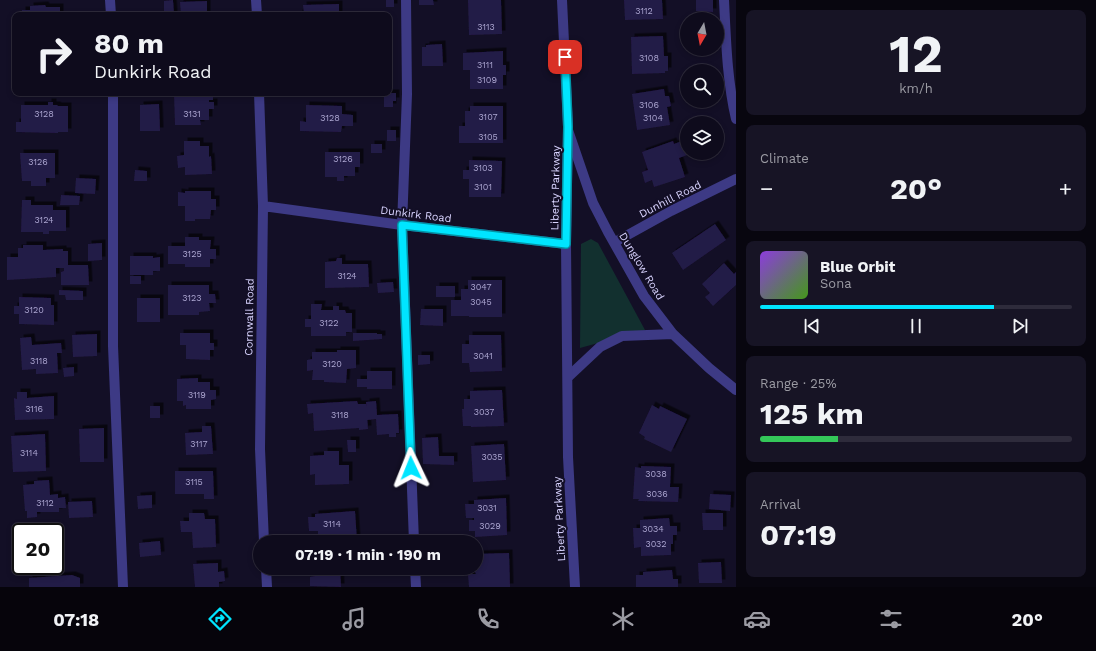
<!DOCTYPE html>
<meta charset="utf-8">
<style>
:root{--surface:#0e0b1c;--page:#171425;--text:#f1f3f6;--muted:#9b9ba3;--line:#2e2b3b;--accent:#00e5ff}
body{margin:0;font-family:"Work Sans",sans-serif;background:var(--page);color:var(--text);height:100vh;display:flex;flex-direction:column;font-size:15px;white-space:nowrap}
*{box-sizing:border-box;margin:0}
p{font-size:13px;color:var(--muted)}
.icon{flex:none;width:22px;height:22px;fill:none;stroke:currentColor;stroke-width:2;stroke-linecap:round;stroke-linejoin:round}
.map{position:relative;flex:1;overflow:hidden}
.sheet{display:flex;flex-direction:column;gap:10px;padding:10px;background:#08060f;width:360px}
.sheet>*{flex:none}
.banner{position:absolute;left:12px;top:12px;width:380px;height:84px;border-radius:8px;box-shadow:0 2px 6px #0003,0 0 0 1px var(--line);background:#0e0b1c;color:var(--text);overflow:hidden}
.needle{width:26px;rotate:190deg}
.buttons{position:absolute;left:680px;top:12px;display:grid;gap:8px}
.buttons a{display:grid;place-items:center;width:44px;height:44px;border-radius:50%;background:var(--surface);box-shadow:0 2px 6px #0003,0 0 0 1px var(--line);font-size:20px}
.speed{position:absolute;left:12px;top:523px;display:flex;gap:8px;font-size:20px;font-weight:700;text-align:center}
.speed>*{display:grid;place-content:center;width:52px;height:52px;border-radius:50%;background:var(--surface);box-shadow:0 2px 6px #0003,0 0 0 1px var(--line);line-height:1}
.speed .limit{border:2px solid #111;border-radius:6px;background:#fff;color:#111}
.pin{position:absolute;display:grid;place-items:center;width:34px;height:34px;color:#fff;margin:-17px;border-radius:8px;box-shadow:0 2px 6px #0006}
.me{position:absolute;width:44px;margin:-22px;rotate:358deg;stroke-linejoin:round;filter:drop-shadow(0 0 3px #0008)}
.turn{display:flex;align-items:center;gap:14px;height:84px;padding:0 16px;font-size:18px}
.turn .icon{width:52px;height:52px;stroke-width:2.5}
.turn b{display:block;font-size:28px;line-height:34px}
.big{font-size:30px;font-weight:700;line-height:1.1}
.sheet .tile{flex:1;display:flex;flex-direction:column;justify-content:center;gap:6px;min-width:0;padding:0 14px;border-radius:8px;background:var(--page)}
.sheet .dial{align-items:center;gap:0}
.dial b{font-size:52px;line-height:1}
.song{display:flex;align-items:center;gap:12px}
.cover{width:48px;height:48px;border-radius:6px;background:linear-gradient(135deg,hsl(270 70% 55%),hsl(100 70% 35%))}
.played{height:4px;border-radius:2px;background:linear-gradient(90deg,var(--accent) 75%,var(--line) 75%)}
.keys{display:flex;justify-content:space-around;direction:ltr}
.heat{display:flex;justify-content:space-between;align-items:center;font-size:22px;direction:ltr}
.charge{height:6px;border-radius:3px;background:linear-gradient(90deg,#34c759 25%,var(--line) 0)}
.trip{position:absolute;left:253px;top:535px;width:230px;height:40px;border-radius:20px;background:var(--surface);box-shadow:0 2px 6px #0003,0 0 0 1px var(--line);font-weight:700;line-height:40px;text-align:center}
.menu{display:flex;height:64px;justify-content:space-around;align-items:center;background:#06040b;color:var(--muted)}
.menu .icon{width:28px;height:28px}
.menu .selected{color:var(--accent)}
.menu b{font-size:18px;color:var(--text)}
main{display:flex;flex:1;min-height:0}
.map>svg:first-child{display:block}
</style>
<main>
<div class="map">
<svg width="736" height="587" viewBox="0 0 736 587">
<defs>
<filter id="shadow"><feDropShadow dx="3.5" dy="-3.5" stdDeviation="0" flood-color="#0009"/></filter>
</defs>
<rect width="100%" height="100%" fill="#130f26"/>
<path fill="#12302f" d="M591,239l7,4 47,87 -65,18 1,-104z"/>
<path fill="#241b47" filter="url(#shadow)" d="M173,0l1,15h-10v-14z
M386,0h8v7h-8z
M419,0h14l1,5h-15z
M468,0h33l1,34 -33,1z
M624,0h38l1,19 -38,1z
M696,0h17v12l-17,-1z
M207,1v14h-26l-1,-13z
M339,4v11h-40v-2h5l-1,-8z
M45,5l1,2h14v8h-38v-5h8v-4z
M663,36l1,20h4v15h-3v2l-33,1 -1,-37z
M442,44l1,22h-21v-19h4v-2z
M503,51v14h3v10h-3v14h-33v-19h-7v-17z
M664,89l1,7h4l2,10 -4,1 3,18 -33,5 -5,-36z
M174,93h35v1h4v6h-4v2h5v7h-5v11h-9l1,5h-26z
M384,93h12v8h-3v6h-9z
M48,102h5v3h4l1,1h10v26h-10v1l-42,-1v-10h5v-17h27z
M159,104l1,27h-20v-26z
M306,105l36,1v8l11,1v11h-11l-1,6 -41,-1v-10l6,1z
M470,106h33v37h-44v-17h6v-15h5z
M387,130h9v11h-9z
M184,141h16v5h9v11l2,-1 1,18 -27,1v-8l-7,1 -1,-12 7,-1z
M673,141l1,3 8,-3 5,14 -8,3 6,19 -31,10 -2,-7 -7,3 -3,-11 6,-2 -6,-18z
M371,144h11v9h-11z
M325,152h35v15h-5v9h-11v5h-7v-4h-12z
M20,153h35v25h-9v8h-15v-5h-9z
M469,160l33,1 -1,36h-32v-18h-6v-9h6z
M135,170l12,1v10h-13z
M76,178l20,1 -1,15 -20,-1z
M185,191h26v8h5v11h-5l-1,9h-15v2h-10v-15h-7v-14l7,1z
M61,195l19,1 -1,9h-19z
M22,200h9v5h22v5h13v21h-17v3h-6v-2h-22z
M715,224l11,16 -43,30 -11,-17z
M185,237h14v3h12l-1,9h6v10h-6v8h-25v-3h-17v-18h17z
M102,243v17l-14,1v-17z
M23,245h20v5l20,-1v2h5v14h20l1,20h-28v-13l3,-1v-3h-8v9l-49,3v-23h11v-9h5z
M130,256h23v2l7,-1v14h-7v4h-23z
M337,258h5v6h26l1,23 -44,1v-26l11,-1z
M724,263l10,11 2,-2v13l-23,21 -8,-9 5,-4 -8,-9z
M130,276h11v8h-11z
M468,280h34v37h-33v-1h-18v-16h10v-11h7z
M393,282l1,10 -16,1 -1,-10z
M168,285h41v9h6l1,9h-7l1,8 -11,1v3h-31z
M436,286h19v11h-19z
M59,290l24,1v9h-17l-1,-5h-6z
M19,297l32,1v7h3v20l-35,-1v-10h-5v-8h5z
M137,298h23v24h-23z
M311,304h11l-1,6h12v-4h6v4h6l1,3h6v19h-6v4h-35v-9h-6v-8h6z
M421,309h22v17l-23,-1z
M180,333h30v10h4v7h-4v10l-24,-1v-14h-6z
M353,333h24v1h5v5l-29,2z
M97,334v22l-24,1 -1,-22z
M469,335h32l1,36 -32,1 -1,-9h-7v-19h7z
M31,337l1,8 29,-2 1,10h-5l1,20 -22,1v-5l-14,1 -2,-32z
M337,350h19v18l-9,1 -1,14 -22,-1v-2h-12l1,-10 -6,1v-11l5,-1v-7h25z
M418,355h12v9l-12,1z
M74,367v9l-10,1 -1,-9z
M367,371h25v18h-25v-2h-10v-8h10z
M198,378v4h12v8h6v9l-5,1v9h-25v-4l-3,1v-5h-6v-22z
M502,390l2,36 -33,1v-1h-8l-1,-17h2v-10h6v-8z
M17,392h10v6l27,-2v23l-39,1 -1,-22 3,1z
M357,401l1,3h8l2,25 -9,1v-2l-45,3 -1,-18 -5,1 -1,-10z
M376,401l1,14 21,-1 1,19h-3v4h-7v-3l-12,1 -1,-16 -9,1 -1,-18z
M652,405l7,4 1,-3 27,13 -16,33 -27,-13 1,-2 -6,-4z
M150,406h10v12h-10z
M202,426h9l2,28 -27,1 -1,-22 17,-1z
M104,428v34h-24l-1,-33z
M45,434l1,37 -33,1 -2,-36z
M438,437l1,19h15v9l-31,-1 -1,-26z
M347,440h9v12h-8z
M504,444l2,36 -33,2 -2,-36z
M324,451h15v14h10v19l-34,1v-11l-5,1v-19l14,-1z
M641,466l30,1 -1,20h9l-1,15 -40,-1 1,-2h-6l2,-32 6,1z
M175,471h38l1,28h-10v-5h-29z
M49,480l1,15 8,-1v4l7,-1 1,11h-7v4h-22v5l-10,1v-7h-2l-2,-26 11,-1v-3z
M710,494l21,1 -1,16 -21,-2z
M152,495v13l-14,1 -1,-13z
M506,498l1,37 -32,2v-6h-6v-11h5v-2h-8l-1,-14h9v-4z
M92,501l1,16 -24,1 -1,-16z
M355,511l2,31h-39v-11h-9l-1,-14h7v-3z
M189,513h15l1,6h10l1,28 -23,1 -1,-16h-11l-1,-11h9z
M702,513h21v17h-20z
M669,518l1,8h7v9h-4v9h-2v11l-30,1v-9l-7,1 -1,-20h7v-8z
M57,528l1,8 -3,1v-5h-29v-2z
M160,541l1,14 -21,2 -1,-14z
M509,553l1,34h-41l-1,-13h8l-1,-2h-5v-4h6v-14z
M721,562l1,21h-23l-1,-20z
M218,563v9l6,-1 1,10 -6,1v5h-24l-2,-23z
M315,568h25l1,19 -31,-1v-9l5,-1z
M672,570l1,9h5v8h-42v-12h7v-3z
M72,575l8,3v9h-51v-9z"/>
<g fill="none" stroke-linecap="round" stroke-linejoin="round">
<path stroke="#3d3a85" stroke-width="10" d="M110,0l1,15
M406,0l1,94 -5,131 12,317
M724,0c2,40 3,80 12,119
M113,93v253l10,241
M415,568l1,19"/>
<path stroke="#3d3a85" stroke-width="10" d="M256,0l1,15
M259,93l4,113 -3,243 4,93
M568,130l25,73 15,29 36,64 29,38 36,34 27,22
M263,206l139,19 164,19
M615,242l56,-31 65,-32
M568,377l32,-30 22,-11 51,-2
M266,568l1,19"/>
<path stroke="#3d3a85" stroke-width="10" d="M562,0l6,127 -2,117 2,213 7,130"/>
</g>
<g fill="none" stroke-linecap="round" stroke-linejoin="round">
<g stroke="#0095a6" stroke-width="10">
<path id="route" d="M411,468l-9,-243 164,19 2,-117 -3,-70"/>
</g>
<use href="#route" stroke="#00e5ff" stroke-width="7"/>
</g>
<g text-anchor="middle" stroke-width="4" stroke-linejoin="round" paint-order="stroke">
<g font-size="9" fill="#aca6d1">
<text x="644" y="14">3112</text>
<text x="486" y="30">3113</text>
<text x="649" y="61">3108</text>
<text x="485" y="68">3111</text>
<text x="487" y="83">3109</text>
<text x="649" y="108">3106</text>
<text x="44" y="117">3128</text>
<text x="192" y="117">3131</text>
<text x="488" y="120">3107</text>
<text x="330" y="121">3128</text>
<text x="653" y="121">3104</text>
<text x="488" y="140">3105</text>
<text x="343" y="162">3126</text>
<text x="38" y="165">3126</text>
<text x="483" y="171">3103</text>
<text x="483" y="190">3101</text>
<text x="44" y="223">3124</text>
<text x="192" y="257">3125</text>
<text x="347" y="279">3124</text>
<text x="481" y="290">3047</text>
<text x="192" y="301">3123</text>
<text x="481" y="305">3045</text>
<text x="34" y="313">3120</text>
<text x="329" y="326">3122</text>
<text x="483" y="359">3041</text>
<text x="39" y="364">3118</text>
<text x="332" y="367">3120</text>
<text x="197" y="398">3119</text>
<text x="34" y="412">3116</text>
<text x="484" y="415">3037</text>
<text x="340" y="418">3118</text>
<text x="199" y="447">3117</text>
<text x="29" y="456">3114</text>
<text x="492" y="460">3035</text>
<text x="656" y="477">3038</text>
<text x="194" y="485">3115</text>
<text x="657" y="497">3036</text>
<text x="45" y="506">3112</text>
<text x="487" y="511">3031</text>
<text x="332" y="527">3114</text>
<text x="490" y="529">3029</text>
<text x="653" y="532">3034</text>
<text x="656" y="547">3032</text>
</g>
<g font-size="11" fill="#d9d4ff" stroke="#130f26">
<text transform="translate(555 188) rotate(-89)" y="4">Liberty Parkway</text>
<text transform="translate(670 199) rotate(-27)" y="4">Dunhill Road</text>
<text transform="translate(416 214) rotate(7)" y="4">Dunkirk Road</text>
<text transform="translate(642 266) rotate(59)" y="4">Dunglow Road</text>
<text transform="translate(249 317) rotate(-89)" y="4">Cornwall Road</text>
<text transform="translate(559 519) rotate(-93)" y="4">Liberty Parkway</text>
</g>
</g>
</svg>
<div class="buttons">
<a><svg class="needle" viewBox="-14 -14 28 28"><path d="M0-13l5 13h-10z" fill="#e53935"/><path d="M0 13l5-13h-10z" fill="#9b9ba3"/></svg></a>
<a><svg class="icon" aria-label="search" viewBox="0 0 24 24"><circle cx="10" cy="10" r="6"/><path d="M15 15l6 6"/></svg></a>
<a><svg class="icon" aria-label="layers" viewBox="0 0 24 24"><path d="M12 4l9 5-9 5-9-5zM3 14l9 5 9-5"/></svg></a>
</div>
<div class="speed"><div class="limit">20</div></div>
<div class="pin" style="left:565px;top:57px;background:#d93025"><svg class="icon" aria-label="arrive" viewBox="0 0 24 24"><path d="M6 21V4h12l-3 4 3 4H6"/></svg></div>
<svg class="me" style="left:411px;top:468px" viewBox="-20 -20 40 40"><path d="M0-17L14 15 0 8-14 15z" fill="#00e5ff" stroke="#fff" stroke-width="4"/></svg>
<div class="trip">07:19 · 1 min · 190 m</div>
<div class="banner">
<div class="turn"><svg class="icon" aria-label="right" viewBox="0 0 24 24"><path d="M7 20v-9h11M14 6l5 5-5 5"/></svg><div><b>80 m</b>Dunkirk Road</div></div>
</div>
</div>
<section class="sheet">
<div class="tile dial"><b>12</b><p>km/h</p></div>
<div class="tile"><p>Climate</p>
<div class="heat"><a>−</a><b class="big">20°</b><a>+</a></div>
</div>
<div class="tile">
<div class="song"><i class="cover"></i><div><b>Blue Orbit</b><p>Sona</p></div></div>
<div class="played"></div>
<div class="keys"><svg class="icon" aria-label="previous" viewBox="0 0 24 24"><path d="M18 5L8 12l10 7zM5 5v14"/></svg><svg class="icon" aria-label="pause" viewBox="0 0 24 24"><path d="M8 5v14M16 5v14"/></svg><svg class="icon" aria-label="next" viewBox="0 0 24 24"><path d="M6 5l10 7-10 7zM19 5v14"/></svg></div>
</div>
<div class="tile"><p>Range · 25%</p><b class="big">125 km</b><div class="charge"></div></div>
<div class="tile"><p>Arrival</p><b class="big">07:19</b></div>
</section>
</main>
<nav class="menu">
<b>07:18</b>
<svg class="icon selected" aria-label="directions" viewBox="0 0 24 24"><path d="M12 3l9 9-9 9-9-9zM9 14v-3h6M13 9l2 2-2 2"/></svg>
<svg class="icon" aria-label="music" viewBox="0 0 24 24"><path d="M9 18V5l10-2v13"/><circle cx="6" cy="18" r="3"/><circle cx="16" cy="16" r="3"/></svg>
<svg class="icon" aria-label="phone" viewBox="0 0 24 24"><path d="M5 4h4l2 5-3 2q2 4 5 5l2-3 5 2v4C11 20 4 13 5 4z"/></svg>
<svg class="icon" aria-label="climate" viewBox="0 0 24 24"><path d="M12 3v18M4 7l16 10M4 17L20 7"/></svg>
<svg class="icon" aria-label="car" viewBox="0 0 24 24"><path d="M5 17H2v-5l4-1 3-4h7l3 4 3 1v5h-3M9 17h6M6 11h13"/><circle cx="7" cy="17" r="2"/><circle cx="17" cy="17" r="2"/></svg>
<svg class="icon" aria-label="filters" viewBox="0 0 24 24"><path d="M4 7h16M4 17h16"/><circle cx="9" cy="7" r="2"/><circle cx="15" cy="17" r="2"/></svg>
<b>20°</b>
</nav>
